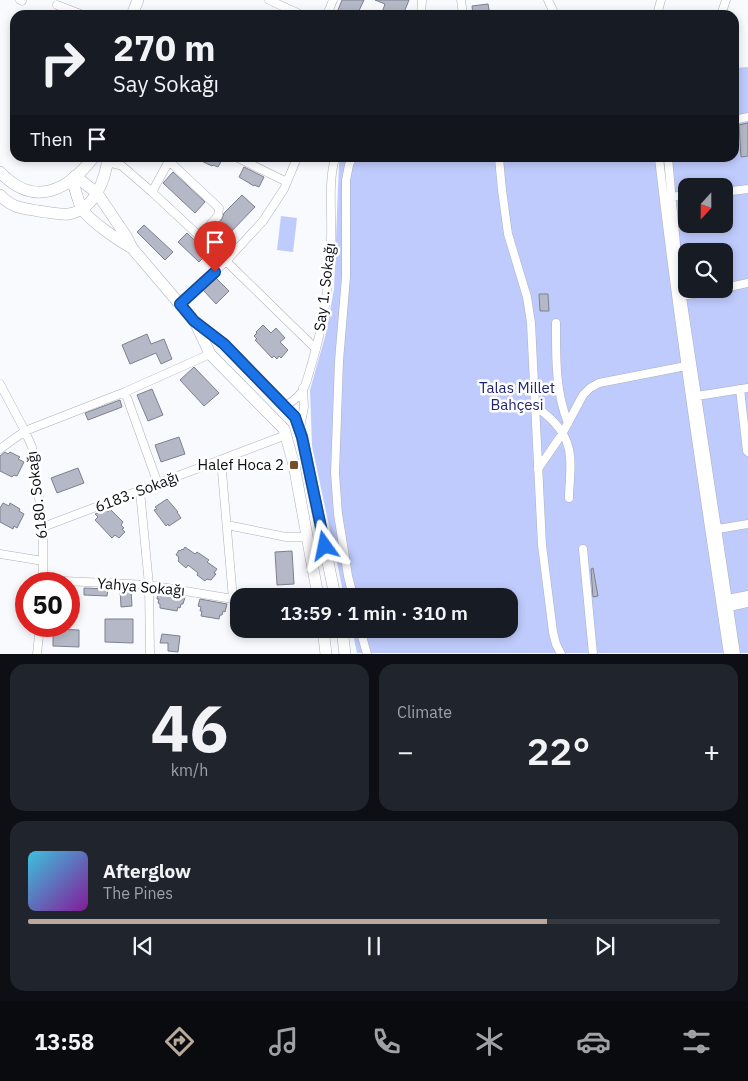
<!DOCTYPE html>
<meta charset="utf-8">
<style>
:root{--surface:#171b24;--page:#20242c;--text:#f1f3f6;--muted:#9ea1a6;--line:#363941;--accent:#b9a99a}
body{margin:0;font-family:"IBM Plex Sans",sans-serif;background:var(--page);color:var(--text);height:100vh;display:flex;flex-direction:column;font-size:19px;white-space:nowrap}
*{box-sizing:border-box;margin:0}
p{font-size:16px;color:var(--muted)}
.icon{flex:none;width:28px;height:28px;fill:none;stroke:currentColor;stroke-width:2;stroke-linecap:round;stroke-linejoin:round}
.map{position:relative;height:654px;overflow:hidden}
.panel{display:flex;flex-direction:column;gap:10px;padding:10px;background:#0d0f14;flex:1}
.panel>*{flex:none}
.guide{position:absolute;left:10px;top:10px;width:729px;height:152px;border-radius:15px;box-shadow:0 2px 8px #0003;background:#171b24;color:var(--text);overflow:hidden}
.needle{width:32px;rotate:201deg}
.controls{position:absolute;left:678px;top:178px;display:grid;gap:10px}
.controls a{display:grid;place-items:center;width:55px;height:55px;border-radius:10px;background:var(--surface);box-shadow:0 2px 8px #0003;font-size:25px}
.speed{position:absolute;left:15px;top:572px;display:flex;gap:10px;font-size:25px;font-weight:700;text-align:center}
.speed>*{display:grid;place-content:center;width:65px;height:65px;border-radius:50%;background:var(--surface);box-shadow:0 2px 8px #0003;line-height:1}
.speed .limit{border:8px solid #d22;background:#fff;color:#111}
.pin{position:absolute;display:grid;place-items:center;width:42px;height:42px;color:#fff;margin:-51px -21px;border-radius:50% 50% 50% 0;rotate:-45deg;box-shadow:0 0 5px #0007}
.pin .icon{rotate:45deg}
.me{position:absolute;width:55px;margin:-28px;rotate:348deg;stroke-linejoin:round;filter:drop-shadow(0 0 4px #0008)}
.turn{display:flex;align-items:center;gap:18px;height:105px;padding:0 20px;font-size:22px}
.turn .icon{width:65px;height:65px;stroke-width:2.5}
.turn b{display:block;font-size:35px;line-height:42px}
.then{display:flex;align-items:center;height:48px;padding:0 20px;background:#0003;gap:10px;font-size:19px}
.big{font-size:38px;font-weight:600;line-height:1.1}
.panel .card{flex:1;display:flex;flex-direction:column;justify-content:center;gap:8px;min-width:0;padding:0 18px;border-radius:15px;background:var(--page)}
.panel .dial{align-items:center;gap:0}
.dial b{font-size:65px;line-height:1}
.song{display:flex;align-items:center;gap:15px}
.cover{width:60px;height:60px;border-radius:8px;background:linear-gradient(135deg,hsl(190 70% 55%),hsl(290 70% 35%))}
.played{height:5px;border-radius:2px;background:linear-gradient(90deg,var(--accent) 75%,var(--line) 75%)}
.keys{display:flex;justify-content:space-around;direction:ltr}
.heat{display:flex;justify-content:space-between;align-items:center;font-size:28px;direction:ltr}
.panel .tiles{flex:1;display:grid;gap:10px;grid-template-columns:1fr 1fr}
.card:last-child{grid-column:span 2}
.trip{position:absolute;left:230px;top:588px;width:288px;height:50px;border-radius:15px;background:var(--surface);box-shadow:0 2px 8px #0003;font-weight:600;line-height:50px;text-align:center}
.tabs{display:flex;height:80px;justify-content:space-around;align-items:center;background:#090b0e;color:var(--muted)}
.tabs .icon{width:35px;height:35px}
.tabs .selected{color:var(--accent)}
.tabs b{font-size:22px;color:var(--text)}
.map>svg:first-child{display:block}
</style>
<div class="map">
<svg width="748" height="654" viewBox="0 0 748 654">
<rect width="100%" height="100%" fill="#f9fafd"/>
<path fill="#bfcbfc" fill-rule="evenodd" d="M748,67v586h-391l-5,-24h157v-33h-165l-32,-150 -2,-56 16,-57 8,-44 5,-125 1,-6h394v-90zM686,186h38v38h-38zM686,251h38v38h-38z
M281,216l16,2 -4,34 -16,-2z"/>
<path fill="#b5b9c7" stroke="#7d818f" d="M342,0h22l-7,15h-21z
M375,0h34l-6,15h-22l4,-11z
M488,4l2,11h-17l-1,-9z
M748,123v33l-7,1 -2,-32z
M195,158h28l-5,9 -5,-2 -1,1z
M244,167l20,10 -5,10 -5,-2v1l-15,-9z
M173,172l32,30 -10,11 -32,-30z
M242,195l13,12 -31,32 -10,-10 8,-10 2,-6z
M144,225l29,27 -8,8 -28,-28z
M187,233l21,20 -9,9 -21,-20z
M216,278l13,13 -13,13 -13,-14z
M539,294h9l1,17h-9z
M263,325l8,8 5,-5 9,10 -5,4 8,8 -7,8 -2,-2 -2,3 -3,-3 -2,2 -17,-18 2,-1 -3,-3 3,-3 -1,-1z
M147,334l4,10 13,-5 8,20 -11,5 -5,-11 -26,11 -8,-19z
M194,367l25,26 -15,13 -24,-26z
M152,389l11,26 -15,6 -11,-26z
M120,400l2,7 -34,13 -3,-7z
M179,437l6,17 -24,8 -6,-17z
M5,452l3,2 2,-2 10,5 -2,2 6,3 -7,14 -3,-1 -2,2 -12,-6v-15z
M78,468l6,15 -27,10 -6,-15z
M167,499l11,13h-1l4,6 -12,8 -1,-2 -2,2 -12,-16 3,-1 -2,-2z
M3,503l6,3 1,-3 10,6 -1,2 5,3 -7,14 -3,-2 -1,3 -13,-7v-14z
M105,509l3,3 2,-3 13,13 -2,3 3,3 -2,1 3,3 -6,6 -4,-3 -3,3 -17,-18 3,-3 -3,-3z
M185,547l10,7 2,-2 12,8 -2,2 10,7 -3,4 2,1 -5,6 -4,-1 -2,2 -8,-6 1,-2 -10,-8 -2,3 -8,-7 1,-2 -1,-1 1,-1 -3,-2 3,-5 1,1 2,-2 1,1z
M292,551l2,33 -17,1 -2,-33z
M593,568l5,28 -5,1 -2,-28z
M84,588l24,1 -1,7 -23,-1z
M120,589l11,1 1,16 -11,1z
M158,592l27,5 -2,7h-2l-1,4 -2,-1 -1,4 -17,-3v-4l-2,-1 1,-4h-2z
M200,599l27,5 -2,8 -2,-1 -1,4h-2l-1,4 -18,-3 1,-5h-2l1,-4 -3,-1z
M105,619h28v24l-28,-1z
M53,629l26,1v17l-26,-1z
M283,629h15v6h-15z
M162,634l18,2 -2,16 -10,-1v-8h-8z"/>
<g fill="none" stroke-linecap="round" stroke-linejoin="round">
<g stroke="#acb0be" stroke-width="9">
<path id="street" d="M20,0l2,1
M269,0l33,15
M461,0l2,15
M548,0l7,15
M57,5l26,10
M327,15l6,-15
M421,15l1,-15
M657,15l4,-15
M721,15l5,-15
M734,120l14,-3
M238,158l49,24
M352,158l-3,7 -3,15v97l-7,84 -4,112 3,41 10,62 5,20
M499,158l3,32 6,44 19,63 4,26 11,222 11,87 3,12 5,10
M659,158c19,165 44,330 69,496
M668,158l11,119 57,377
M169,161l50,47 -1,8 -18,20
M107,162l15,4 30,26 74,69 90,88
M152,192l18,-33
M724,192l24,-3
M671,197l15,-2
M724,288l24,-5
M682,296l37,-7
M180,304l46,-43 37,-40 21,-32 13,-31
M556,323c0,33 -1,68 12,100
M0,384l25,47 7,16 11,80v57
M740,389l7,62 1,1
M125,392l33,92
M697,396l51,-8
M284,406c7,-3 13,-8 18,-14 5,-9 7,-20 10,-29 12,-40 18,-84 19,-125 1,-27 -3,-55 4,-80
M536,407c13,9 28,23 32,39 5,15 1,37 1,52
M300,428l4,-21 -1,-19
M0,449l25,-18 100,-39 85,-38
M221,460l12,139
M538,469l24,-35 21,-39 7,-7 9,-5 87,-17
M140,491l9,94 1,69
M227,525l59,12h21
M43,527l243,-92
M718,529l30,-5
M583,549l10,105
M0,554l43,7
M43,580l106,5 90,15
M728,599l20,-4
M729,607l19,-4
M360,629l7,25
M37,654l3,-28"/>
</g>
<g stroke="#acb0be" stroke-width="12">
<path id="secondary" d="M132,15l6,-15
M0,172c34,36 67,19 93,-14
M75,176l22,17 29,43 6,12 62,73 30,23 71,73 7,20 33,159
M72,179c3,9 6,23 10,30 8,12 37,32 50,39
M0,195c12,13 22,13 38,16 10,1 21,4 31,3 26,-5 36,-34 39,-56
M196,324l14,30 74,75 10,36 24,131
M323,629l3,25
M342,629l3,25"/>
</g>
<use href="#street" stroke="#fff" stroke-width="8"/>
<use href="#secondary" stroke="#fff" stroke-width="11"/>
</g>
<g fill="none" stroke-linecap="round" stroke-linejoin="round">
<g stroke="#114b97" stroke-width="12">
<path id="route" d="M215,272l-35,32 14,17 30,23 71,73 7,20 23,109"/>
</g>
<use href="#route" stroke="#1a73e8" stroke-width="9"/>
</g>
<rect fill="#744f2a" stroke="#fff" stroke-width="2" x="289" y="460" width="10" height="10" rx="2.5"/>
<g text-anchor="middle" stroke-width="5" stroke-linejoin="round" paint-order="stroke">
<g font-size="15" fill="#0d0e13" stroke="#fff">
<text transform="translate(325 287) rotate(-83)" y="5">Say 1. Sokağı</text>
<text transform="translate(137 492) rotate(-21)" y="5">6183. Sokağı</text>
<text transform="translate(37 495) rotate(-97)" y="5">6180. Sokağı</text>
<text transform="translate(141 587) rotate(5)" y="5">Yahya Sokağı</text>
</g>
<g font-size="15" fill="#202374" stroke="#fff">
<text x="517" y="393">Talas Millet<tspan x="517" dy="17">Bahçesi</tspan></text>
</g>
<g font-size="15" fill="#0d0e13" stroke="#fff" text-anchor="end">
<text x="284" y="470">Halef Hoca 2</text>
</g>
</g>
</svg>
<div class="controls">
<a><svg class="needle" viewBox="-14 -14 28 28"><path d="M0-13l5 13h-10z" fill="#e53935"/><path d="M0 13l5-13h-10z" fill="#9ea1a6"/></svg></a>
<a><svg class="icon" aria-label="search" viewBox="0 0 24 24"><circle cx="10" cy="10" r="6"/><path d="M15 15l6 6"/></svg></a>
</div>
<div class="speed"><div class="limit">50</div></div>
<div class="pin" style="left:215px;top:272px;background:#d93025"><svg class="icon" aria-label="arrive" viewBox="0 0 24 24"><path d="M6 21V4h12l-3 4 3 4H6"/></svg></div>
<svg class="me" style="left:325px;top:546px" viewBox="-20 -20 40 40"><path d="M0-17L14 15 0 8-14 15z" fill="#1a73e8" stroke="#fff" stroke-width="4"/></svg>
<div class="trip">13:59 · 1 min · 310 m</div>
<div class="guide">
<div class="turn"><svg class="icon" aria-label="right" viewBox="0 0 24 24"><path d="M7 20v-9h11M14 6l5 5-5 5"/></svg><div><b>270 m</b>Say Sokağı</div></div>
<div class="then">Then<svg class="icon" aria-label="arrive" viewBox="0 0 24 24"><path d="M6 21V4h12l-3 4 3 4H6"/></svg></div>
</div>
</div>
<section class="panel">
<div class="tiles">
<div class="card dial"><b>46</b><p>km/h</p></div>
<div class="card"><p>Climate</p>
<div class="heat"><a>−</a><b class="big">22°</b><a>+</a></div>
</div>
<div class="card">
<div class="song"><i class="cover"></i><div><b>Afterglow</b><p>The Pines</p></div></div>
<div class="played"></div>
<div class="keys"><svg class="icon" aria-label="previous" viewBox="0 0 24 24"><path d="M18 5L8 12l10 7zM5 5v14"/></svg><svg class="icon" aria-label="pause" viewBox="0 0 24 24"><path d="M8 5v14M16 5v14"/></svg><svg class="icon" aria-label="next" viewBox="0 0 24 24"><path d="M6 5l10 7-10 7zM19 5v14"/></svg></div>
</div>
</div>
</section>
<nav class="tabs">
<b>13:58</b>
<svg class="icon selected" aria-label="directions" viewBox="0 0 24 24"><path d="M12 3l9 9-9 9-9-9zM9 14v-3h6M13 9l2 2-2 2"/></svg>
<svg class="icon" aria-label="music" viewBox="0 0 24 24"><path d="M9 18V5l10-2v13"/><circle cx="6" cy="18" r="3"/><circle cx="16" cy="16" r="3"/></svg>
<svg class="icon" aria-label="phone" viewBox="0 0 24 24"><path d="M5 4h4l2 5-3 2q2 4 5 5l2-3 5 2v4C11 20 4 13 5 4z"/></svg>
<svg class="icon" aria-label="climate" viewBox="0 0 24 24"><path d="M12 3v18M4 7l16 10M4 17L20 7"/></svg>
<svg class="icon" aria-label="car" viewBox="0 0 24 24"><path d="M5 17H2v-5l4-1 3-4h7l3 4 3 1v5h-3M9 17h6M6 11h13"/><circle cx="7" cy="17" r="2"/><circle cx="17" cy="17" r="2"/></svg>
<svg class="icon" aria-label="filters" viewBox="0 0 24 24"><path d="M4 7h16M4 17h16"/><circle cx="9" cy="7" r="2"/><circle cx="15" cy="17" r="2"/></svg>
</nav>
